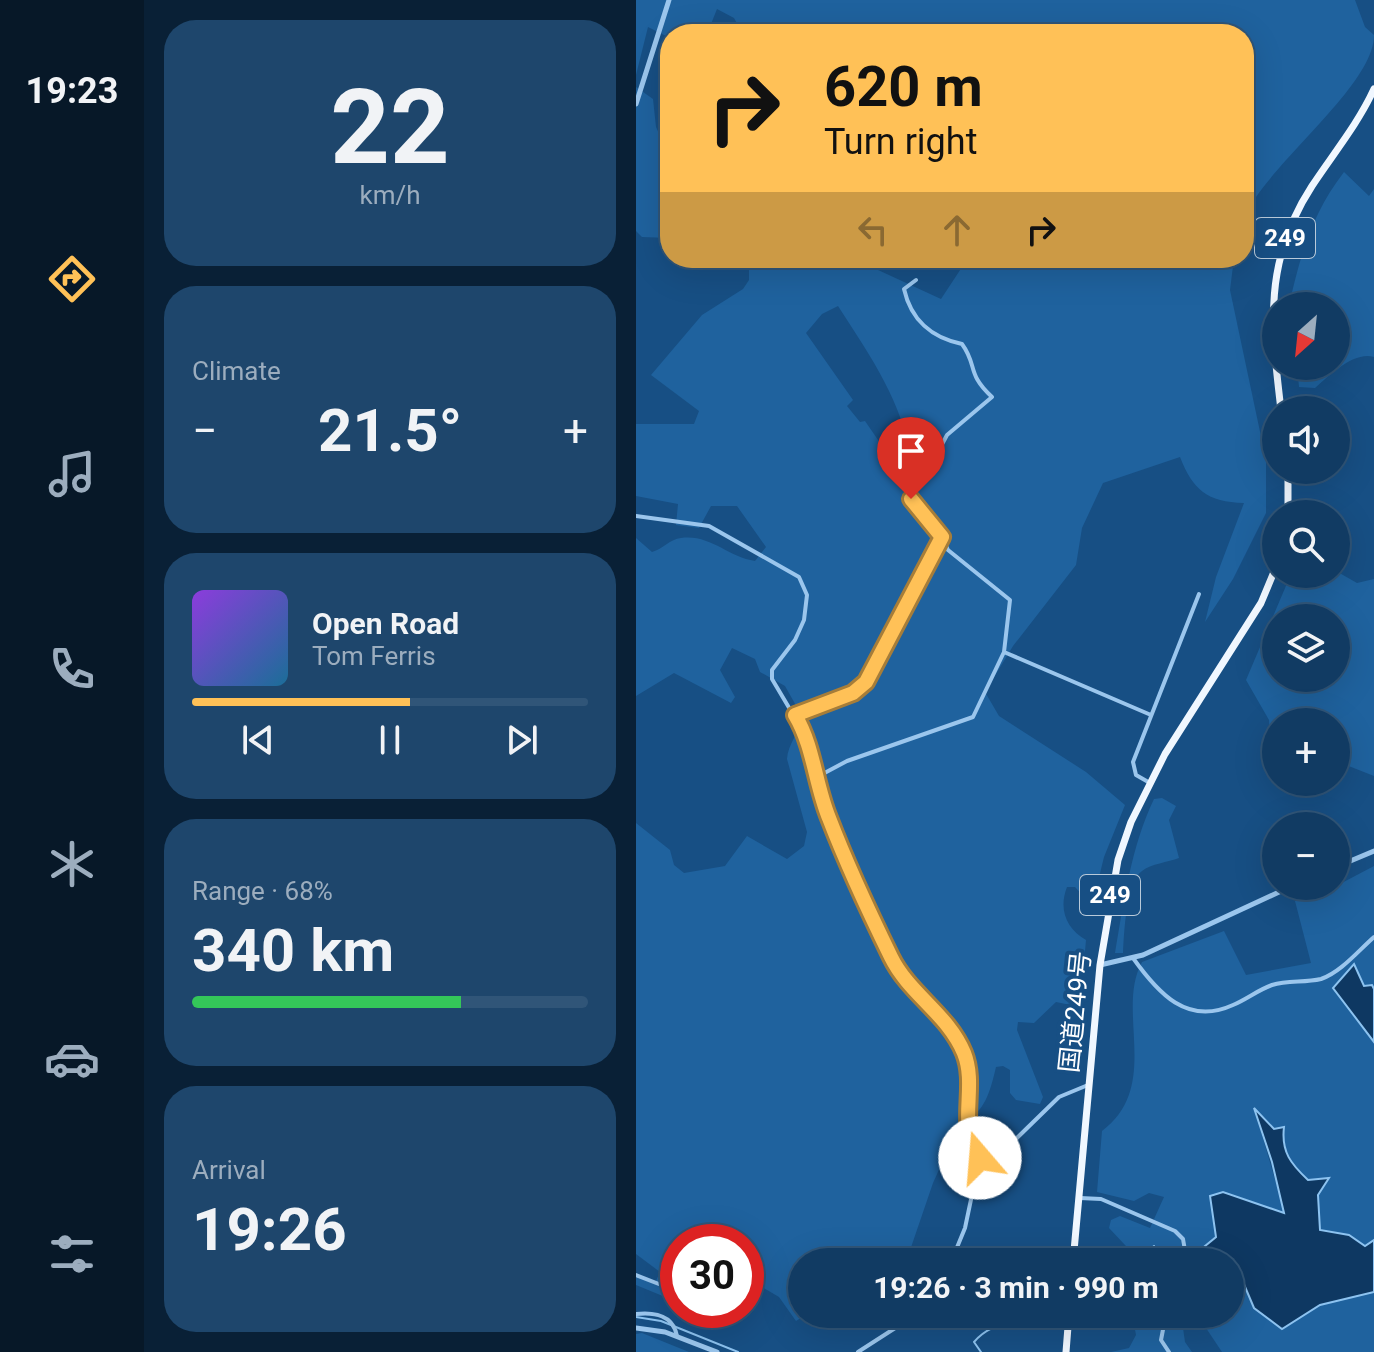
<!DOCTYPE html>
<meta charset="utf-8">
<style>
:root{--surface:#113b63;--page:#1e466c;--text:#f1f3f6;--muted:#9cadbe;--line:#305578;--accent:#ffc157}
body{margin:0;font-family:Roboto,"Noto Sans JP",sans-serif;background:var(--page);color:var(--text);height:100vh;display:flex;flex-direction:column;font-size:30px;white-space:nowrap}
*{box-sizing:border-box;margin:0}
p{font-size:26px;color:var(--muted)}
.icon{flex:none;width:44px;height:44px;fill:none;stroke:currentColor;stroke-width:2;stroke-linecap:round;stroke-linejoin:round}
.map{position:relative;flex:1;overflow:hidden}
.drawer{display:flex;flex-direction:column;gap:20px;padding:20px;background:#092036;width:492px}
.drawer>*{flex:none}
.guide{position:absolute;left:24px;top:24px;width:594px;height:244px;border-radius:32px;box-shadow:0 8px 32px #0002,0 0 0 2px var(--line);background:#ffc157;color:#111;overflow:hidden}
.needle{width:52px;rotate:207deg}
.tools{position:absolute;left:626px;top:292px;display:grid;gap:16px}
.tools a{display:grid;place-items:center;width:88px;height:88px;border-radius:50%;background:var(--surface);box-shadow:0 8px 32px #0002,0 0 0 2px var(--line);font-size:40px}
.speed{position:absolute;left:24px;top:1224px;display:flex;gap:16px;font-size:40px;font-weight:700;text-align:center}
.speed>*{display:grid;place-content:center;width:104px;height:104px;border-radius:50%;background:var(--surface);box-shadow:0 8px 32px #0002,0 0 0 2px var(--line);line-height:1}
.speed .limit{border:12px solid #d22;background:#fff;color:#111}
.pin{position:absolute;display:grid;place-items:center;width:68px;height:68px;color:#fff;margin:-82px -34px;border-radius:50% 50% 50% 0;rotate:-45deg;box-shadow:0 0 8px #0007}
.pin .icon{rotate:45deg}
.me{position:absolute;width:88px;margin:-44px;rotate:342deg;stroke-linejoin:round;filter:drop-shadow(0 0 6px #0008)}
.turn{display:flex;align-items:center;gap:28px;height:168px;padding:0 32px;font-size:36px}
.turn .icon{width:104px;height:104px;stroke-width:2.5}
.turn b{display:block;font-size:56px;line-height:68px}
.lanes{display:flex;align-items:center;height:76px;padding:0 32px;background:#0003;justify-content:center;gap:40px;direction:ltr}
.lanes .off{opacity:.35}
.big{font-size:60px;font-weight:700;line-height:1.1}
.drawer .card{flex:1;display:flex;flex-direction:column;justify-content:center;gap:12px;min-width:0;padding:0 28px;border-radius:32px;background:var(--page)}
.drawer .dial{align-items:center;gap:0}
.dial b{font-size:104px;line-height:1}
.song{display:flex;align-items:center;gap:24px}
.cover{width:96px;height:96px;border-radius:12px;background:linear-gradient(135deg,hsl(270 70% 55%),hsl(200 70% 35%))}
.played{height:8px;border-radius:4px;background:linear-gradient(90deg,var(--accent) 55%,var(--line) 55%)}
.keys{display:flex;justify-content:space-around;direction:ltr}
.heat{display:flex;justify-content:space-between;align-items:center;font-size:44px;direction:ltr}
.charge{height:12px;border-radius:6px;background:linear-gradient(90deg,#34c759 68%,var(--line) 0)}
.trip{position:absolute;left:152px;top:1248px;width:456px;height:80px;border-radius:40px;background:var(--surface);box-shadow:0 8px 32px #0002,0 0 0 2px var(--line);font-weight:700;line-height:80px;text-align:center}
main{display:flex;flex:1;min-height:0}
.tab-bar{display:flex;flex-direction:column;width:144px;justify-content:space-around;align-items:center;background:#071828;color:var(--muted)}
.tab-bar .icon{width:56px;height:56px}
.tab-bar .selected{color:var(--accent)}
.tab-bar b{font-size:36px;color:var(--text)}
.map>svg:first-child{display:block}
</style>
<main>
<nav class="tab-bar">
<b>19:23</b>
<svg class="icon selected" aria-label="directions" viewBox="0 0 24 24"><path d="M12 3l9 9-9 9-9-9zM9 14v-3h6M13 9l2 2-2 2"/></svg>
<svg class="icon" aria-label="music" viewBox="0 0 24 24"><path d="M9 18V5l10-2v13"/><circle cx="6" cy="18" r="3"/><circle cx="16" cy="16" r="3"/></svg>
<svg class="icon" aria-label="phone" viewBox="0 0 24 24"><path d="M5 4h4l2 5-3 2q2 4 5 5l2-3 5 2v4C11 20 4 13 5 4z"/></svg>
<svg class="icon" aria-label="climate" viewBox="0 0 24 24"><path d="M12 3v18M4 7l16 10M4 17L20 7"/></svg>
<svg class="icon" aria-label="car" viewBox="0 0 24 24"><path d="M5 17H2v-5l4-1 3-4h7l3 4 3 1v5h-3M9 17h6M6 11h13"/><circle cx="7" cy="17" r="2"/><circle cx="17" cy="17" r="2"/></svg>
<svg class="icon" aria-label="filters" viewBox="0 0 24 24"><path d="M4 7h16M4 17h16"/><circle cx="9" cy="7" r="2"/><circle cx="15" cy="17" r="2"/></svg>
</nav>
<section class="drawer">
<div class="card dial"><b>22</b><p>km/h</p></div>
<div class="card"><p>Climate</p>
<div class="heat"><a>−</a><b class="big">21.5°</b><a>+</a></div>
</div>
<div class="card">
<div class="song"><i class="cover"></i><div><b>Open Road</b><p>Tom Ferris</p></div></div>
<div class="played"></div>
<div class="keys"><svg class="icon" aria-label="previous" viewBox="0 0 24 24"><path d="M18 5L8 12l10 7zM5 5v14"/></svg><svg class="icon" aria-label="pause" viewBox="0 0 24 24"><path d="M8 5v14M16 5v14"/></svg><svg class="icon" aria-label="next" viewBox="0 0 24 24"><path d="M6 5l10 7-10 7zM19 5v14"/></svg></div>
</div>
<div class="card"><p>Range · 68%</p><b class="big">340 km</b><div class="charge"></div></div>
<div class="card"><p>Arrival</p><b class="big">19:26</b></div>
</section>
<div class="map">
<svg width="738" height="1352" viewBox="0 0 738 1352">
<rect width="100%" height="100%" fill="#174f84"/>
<path fill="#1f629e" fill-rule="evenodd" d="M0,0h719l10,27 9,8c0,51 -104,127 -130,182v-183h-501l-9,-16 -17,-9 -10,25h-37v4l-22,-11 -12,48z
M0,87l17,12 3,28 14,31v80l-28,-1 -6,-6z
M708,172l25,24 5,-7v168c-20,-6 -44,18 -59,31l-16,-1 -2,-21h39v-60h-45l-1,-5c11,-48 23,-89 54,-129z
M113,258h103l89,41 27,-41h266l-4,32 36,170v53l-33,66 -28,43 11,-45 28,-74c-37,-1 -51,-13 -64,-46l-77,26 -21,45 -6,37 -63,81 -28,46 14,24 87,56 39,33 -21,52 -14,57 -4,-15 -11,-12h-8c-9,23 0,42 19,53l-6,67 -24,-5 -22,21 -16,-1 -1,8 26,67 -3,7 -24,-4 -6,-7v-23l-7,-4 -7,1c-6,25 -11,47 -36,56l-27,60 -27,79h-104v52h5l-11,7 -17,-24 -27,-16 -6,6v-45h-68v22l-7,-6 -11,29 10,6v6l-34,-14v-9l19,7 5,-11 -24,-18v-431l34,27 4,15 10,8 41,-7 22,-30 40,23 17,-13 3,-14 -20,-73c1,-15 12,-27 16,-41l-18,-32 -25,-14 -5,-13 -23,-11 -12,22 15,27 -4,6 -57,-30 -38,23v-158l16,14c11,-3 18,-13 29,-14 29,-4 47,19 74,23l11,-14 -29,-41h-26l-12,22 -23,-3 2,-21 -42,-8v-72h58l5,-13 -48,-36 51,-60 41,-26 6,-9zM202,306c35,54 63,94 75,158l-15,5 -33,-48 -5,1 -13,-16 6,-6 -47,-67 16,-19z
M700,571l21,12 17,-4v197l-38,-15v-39h-60v15l-6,-3 -1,-14 -23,-40 45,-106h45zM640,618h60v60h-60z
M526,798l14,8 -7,14 10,38c-11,4 -28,6 -37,13 -16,11 -18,63 -19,82h-8c9,-52 16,-106 39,-154z
M738,866v123l-2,-4 -39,3 41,54v198l-9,6 -17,-11 -28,-5 -2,-35 -10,-15 -20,-18 -5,-22 -28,-29 30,103 -75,-18 6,41 -17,14 1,11h-59l-32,-34 2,-8 9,-4 30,12 14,-31 -15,-4 -15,8 -37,-9 5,-61c60,-45 13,-120 40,-169l82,-31 22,44 65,-12 -16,-62 41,-15z
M594,1281l13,1 11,26 28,21 38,-24 54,-13v60h-152l-16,-24 -17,-7 -6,7 2,14 7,10h-81l18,-4 7,-13 -4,-21h98z
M6,1333l47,19h-53v-18z"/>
<path fill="#0e3862" stroke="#8dc3f0" stroke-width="2" d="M718,964l10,22 8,-1 2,4v53l-41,-54z
M618,1108l20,21 10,-2c-3,25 7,37 24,53l21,-2 -11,17 2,35 29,5 16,11 9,-6v52l-54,13 -38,24 -28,-21 -11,-26 -13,-1v-19h-30l-1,-11 17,-14 -6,-41 13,-4 61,21 -12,-51z"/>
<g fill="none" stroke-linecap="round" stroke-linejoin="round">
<path stroke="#8dc3f0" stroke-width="2" d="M501,1262l17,-16
M0,1317l25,4 77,31
M345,1352l-7,-10c11,-13 27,-19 44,-21l6,-7"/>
<path stroke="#9bc6ed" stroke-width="4" d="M280,280l-12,9c7,31 28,49 58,55 16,22 4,29 30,53l-45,38 -23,43
M0,516l73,10 90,51 8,18 -3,25 -9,20 -23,30v9l35,59 21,79 65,144 19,26 25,23 26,41 6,21 -2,60 7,19 14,15
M368,652l147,63
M159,715l66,-26 80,-150
M181,777l30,-16 126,-44 31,-65 6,-52 -62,-50 -9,-19 -28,-32 -4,-22
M514,783l-14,-8 -3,-13 66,-168
M497,958c25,35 54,68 100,47 14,-6 25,-15 39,-20 16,-5 32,-2 49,-6 20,-7 37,-28 53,-42
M444,1198l21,1 74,32 8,8 4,23
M315,1262l14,-34 8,-38 12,-21 74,-72 29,-12
M0,1275l28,11
M0,1314c19,-2 37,1 41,22
M530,1314l-5,26 8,12
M222,1352l59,-38"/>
<path stroke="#9bc6ed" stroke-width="5" d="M0,104l33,-104
M700,867l38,-16
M464,965l43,-10 149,-69
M0,1328l29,4 52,20"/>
<path stroke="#f0f7ff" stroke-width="7" d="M645,410c-10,-84 -18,-149 31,-224 21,-32 46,-62 62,-97
M652,514v-44
M437,1262l27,-297 18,-105 13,-38 34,-68 96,-151 15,-36
M430,1352l3,-38"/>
</g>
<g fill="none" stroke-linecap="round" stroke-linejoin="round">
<g stroke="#a67d39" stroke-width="20">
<path id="route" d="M275,499l31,38 -76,145 -13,11 -58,22c19,32 20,69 34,103 18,47 40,94 62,139 18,37 57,57 73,96 14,35 -8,74 16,105"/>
</g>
<use href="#route" stroke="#ffc157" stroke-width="14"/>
</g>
<g text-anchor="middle" stroke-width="8" stroke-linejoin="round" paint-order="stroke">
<g fill="#174f84" stroke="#b9cada" stroke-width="2">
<rect x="619" y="218" width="60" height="40" rx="6"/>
<rect x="444" y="875" width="60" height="40" rx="6"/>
</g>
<g font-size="24" font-weight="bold" fill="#fff">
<text x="649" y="246">249</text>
<text x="474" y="903">249</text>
</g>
<g font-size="26" fill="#fff" stroke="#174f84">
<text transform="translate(439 1012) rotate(-84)" y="9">国道249号</text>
</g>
</g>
</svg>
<div class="tools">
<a><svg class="needle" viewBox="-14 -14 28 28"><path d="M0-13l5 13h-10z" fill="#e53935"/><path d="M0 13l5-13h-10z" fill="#9cadbe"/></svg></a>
<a><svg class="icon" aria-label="sound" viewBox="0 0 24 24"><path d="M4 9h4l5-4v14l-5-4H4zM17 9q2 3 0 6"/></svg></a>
<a><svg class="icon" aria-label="search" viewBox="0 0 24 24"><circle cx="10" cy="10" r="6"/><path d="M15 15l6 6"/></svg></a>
<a><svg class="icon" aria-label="layers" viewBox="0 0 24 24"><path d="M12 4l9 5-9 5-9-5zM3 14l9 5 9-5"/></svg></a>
<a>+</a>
<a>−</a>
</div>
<div class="speed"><div class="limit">30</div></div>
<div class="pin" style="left:275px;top:499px;background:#d93025"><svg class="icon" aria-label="arrive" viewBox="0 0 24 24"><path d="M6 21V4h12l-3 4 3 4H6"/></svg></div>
<svg class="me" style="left:344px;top:1158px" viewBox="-20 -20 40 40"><circle r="19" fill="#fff"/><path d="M0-13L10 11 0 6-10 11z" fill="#ffc157"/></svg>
<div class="trip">19:26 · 3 min · 990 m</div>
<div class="guide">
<div class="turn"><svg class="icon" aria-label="right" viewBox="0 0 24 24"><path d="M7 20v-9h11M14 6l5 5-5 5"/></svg><div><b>620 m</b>Turn right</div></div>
<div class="lanes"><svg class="icon off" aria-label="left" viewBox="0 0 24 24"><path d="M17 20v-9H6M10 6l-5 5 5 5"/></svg><svg class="icon off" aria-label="ahead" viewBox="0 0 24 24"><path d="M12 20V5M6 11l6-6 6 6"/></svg><svg class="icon" aria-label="right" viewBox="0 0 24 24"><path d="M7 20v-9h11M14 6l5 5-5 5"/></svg></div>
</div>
</div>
</main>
